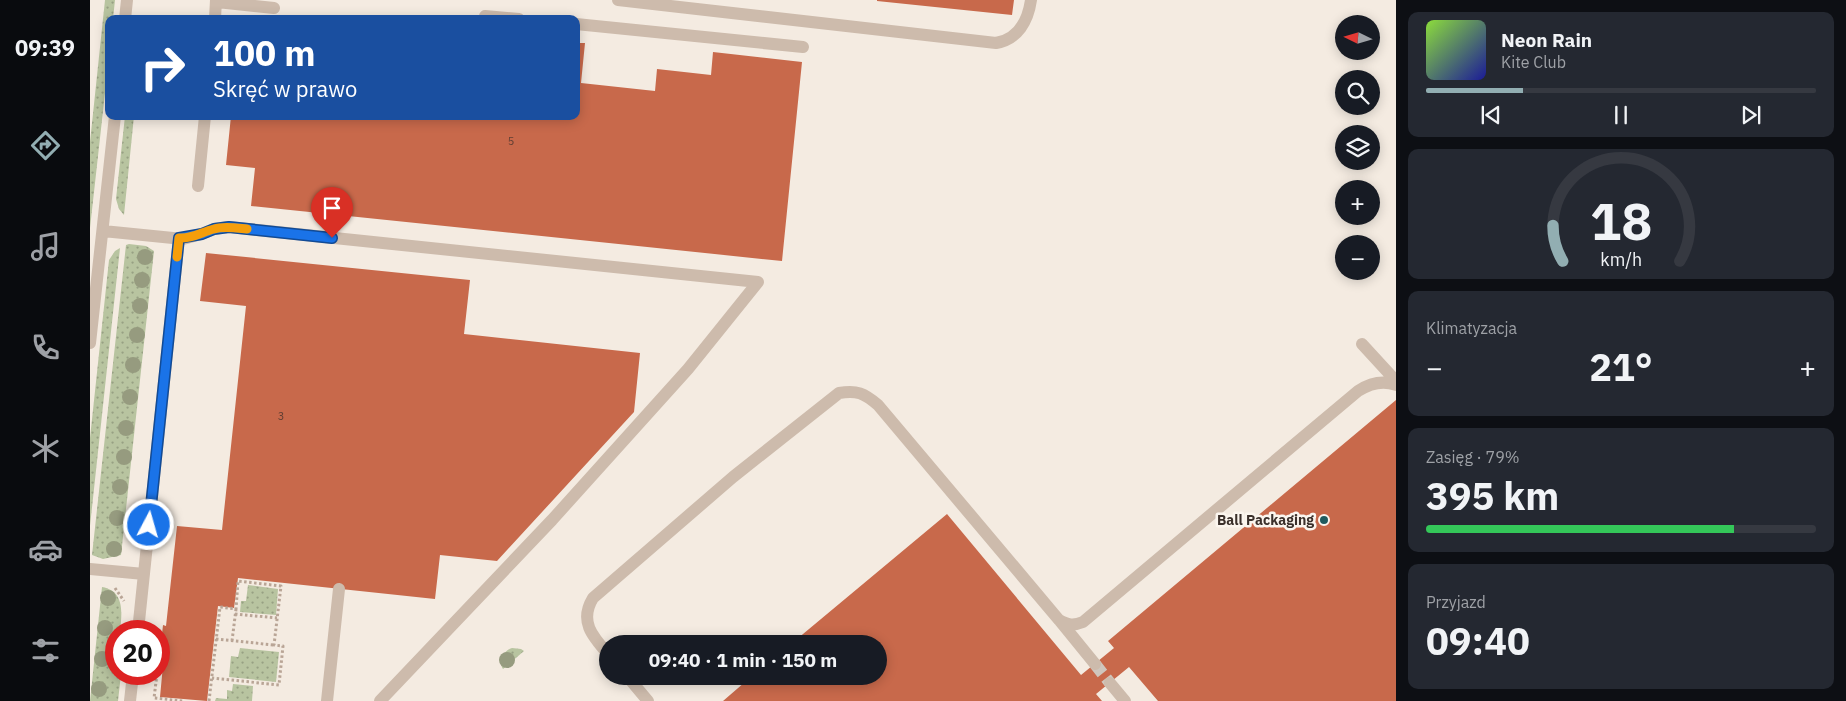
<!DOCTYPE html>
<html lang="pl">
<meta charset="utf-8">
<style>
:root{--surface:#171b24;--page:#242831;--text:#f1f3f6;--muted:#9ea1a6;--line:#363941;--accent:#92aeb2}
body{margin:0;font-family:"IBM Plex Sans",sans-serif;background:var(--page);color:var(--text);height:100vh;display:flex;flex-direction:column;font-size:19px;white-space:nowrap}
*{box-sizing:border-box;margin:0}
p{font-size:16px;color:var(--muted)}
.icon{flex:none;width:28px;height:28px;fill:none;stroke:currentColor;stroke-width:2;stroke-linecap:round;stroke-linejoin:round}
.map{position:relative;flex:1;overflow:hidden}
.sheet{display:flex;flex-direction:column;gap:12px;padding:12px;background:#0d0f14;width:450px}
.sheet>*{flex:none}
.banner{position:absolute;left:15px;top:15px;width:475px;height:105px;border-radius:10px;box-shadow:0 2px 12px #0003;background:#1a4fa0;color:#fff;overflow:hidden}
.needle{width:32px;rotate:275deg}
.buttons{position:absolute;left:1245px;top:15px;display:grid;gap:10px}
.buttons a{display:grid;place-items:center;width:45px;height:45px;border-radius:50%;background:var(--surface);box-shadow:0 2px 12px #0003;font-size:25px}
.speed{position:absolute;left:15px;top:620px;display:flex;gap:10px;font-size:25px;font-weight:700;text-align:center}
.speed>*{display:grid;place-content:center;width:65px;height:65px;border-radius:50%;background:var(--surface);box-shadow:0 2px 12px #0003;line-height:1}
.speed .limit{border:8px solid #d22;background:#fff;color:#111}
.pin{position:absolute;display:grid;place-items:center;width:42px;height:42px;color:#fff;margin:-51px -21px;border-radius:50% 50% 50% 0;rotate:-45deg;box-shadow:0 0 5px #0007}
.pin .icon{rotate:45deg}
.me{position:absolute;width:55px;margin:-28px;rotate:6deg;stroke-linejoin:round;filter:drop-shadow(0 0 4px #0008)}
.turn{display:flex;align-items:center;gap:18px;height:105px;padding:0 25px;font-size:22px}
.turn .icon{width:65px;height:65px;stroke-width:2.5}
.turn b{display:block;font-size:35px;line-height:42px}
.big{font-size:38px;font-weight:800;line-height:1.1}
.sheet .card{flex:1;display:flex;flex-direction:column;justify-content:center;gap:8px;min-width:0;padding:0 18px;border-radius:10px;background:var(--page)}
.sheet .dial{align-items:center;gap:0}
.dial svg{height:130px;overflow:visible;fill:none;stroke:var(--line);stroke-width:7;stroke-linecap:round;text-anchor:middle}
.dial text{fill:var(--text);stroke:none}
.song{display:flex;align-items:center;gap:15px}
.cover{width:60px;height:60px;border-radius:8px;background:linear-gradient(135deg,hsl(90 70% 55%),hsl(240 70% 35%))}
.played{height:5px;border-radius:2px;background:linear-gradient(90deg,var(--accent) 25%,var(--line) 25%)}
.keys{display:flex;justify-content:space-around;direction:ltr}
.heat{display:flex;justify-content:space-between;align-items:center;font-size:28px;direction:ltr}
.charge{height:8px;border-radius:4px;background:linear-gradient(90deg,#34c759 79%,var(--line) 0)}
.trip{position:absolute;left:509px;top:635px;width:288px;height:50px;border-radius:25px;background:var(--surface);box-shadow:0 2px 12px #0003;font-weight:800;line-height:50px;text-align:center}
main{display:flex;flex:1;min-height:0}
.tab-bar{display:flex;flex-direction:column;width:90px;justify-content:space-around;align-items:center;background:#090b0e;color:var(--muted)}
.tab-bar .icon{width:35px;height:35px}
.tab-bar .selected{color:var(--accent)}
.tab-bar b{font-size:22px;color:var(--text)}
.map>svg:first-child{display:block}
</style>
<main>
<nav class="tab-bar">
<b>09:39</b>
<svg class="icon selected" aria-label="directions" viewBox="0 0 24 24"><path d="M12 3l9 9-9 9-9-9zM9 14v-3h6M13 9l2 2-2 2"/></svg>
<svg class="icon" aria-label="music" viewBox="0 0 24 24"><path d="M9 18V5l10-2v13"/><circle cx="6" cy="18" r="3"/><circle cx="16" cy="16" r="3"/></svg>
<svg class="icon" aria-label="phone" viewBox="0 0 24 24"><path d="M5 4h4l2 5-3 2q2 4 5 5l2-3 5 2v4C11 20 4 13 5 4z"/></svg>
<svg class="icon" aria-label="climate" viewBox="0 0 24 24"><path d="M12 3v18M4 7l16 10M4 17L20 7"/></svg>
<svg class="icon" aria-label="car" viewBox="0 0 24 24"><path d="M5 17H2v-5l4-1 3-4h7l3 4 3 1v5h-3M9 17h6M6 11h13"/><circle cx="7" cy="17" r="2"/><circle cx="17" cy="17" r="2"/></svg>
<svg class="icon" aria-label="filters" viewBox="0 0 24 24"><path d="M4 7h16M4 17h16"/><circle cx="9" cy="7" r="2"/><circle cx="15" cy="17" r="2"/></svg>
</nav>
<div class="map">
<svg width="1306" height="701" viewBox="0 0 1306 701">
<defs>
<pattern id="grass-dots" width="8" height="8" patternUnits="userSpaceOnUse" patternTransform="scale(1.25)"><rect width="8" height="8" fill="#b8c4a0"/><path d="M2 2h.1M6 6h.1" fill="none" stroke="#97a083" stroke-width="1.8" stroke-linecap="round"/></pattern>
</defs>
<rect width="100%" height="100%" fill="#f4ebe1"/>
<path fill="url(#grass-dots)" d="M15,0h10l-2,19h-4v38l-19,171v-86z
M35,116h9l-10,99 -5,-6 -3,-10z
M39,244l17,2 8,5 -33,304 -18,4 -11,-4 34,-310z
M30,248l-30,278v-88l19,-178 6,-9z
M158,585l30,4 -2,26 -36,-3 1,-11h5z
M12,587c23,4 20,26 18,44h-4v43h5l-3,27h-28z
M150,648l39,4 -3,30 -47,-5 2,-21 7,1z
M422,648l9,1 3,2 -21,18c-5,-8 0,-18 9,-21z
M143,684l20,2 -1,15h-37l1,-3 11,1v-9l5,1z"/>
<path fill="#c8694b" d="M787,0h137l-2,15 -135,-14z
M486,43h9l-4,40 74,8 2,-22 54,6 2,-23 89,10 -20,199 -531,-55 4,-38 -29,-3 5,-49h345z
M116,253l264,27 -6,54 176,19 -6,59 -137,149 -57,-6 -5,44 -197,-21 -4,30 -16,-2 -11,95 -47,-4 5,-53 -4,-1 2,-18 3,1 11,-100 45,4 24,-224 -46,-5z
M1306,400v301h-238l-29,-34 -33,27 6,7h-379l29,-25h126v-32h-87l156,-130 134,161 33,-27 -6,-7z"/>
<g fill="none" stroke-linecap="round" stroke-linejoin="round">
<path stroke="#cfc6bd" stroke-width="12" stroke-dasharray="12 6" stroke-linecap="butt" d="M1005,664l15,19"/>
<path stroke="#b9a596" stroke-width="3" stroke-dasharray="2.5 2.5" stroke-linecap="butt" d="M25,588l9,13
M145,614l42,4
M126,639l58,6
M142,641l4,-32
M69,651l1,-17
M67,674l-3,24 29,3
M119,701l11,-94 16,2 2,-28 43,5 -7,59 9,1 -4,39 -67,-7"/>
<path stroke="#cdbbac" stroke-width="12" d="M528,0l378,43c22,-4 32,-22 35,-43
M127,2l57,6
M395,16l34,3
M35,19l2,-19
M125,19l1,-19
M486,24l227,23
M108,186l7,-70
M13,231l80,8 18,-5 13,-5 15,-2 529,55 -70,87 -136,151 -172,181
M0,343l25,-227
M1272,344l34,37
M0,569l54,5
M970,621l35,43
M48,631l41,-393
M518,654c-16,-18 -29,-33 -15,-56l140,-121 106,-84c18,-3 25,0 39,12l181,215c9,5 14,6 24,2l275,-231c11,-7 25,-11 38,-6
M537,676l21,25
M1020,683l15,18
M40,701l3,-27
M237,701l12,-112"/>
</g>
<g fill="#969b7f">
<circle cx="55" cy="257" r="8"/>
<circle cx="52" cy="280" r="8"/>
<circle cx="50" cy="306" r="8"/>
<circle cx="47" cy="335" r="8"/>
<circle cx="43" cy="365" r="8"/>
<circle cx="40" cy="397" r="8"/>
<circle cx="36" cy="428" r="8"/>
<circle cx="34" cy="457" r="8"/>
<circle cx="30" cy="487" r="8"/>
<circle cx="27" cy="518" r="8"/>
<circle cx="24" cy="549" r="8"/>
<circle cx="18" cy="598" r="8"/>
<circle cx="15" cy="628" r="8"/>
<circle cx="12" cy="659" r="8"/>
<circle cx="417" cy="660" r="8"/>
<circle cx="9" cy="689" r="8"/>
</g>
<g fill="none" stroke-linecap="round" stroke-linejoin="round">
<g stroke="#114b97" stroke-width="12">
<path id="route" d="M59,525l30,-287 23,-4 12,-5 15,-2 103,11"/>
</g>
<use href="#route" stroke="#1a73e8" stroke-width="9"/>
<path stroke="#f59e0b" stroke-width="9" d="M87,257l2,-19c13,1 23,-6 35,-9 10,-3 22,-1 33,0"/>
</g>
<circle fill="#1f5a5e" stroke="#fbf5ee" stroke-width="2" cx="1234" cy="520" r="5"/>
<g text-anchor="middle" stroke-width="5" stroke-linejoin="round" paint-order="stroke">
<g font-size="11" fill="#5e3e33">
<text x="421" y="145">5</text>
<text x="191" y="420">3</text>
</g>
<g font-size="14" font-weight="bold" fill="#3b302b" stroke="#fbf5ee" text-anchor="end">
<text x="1224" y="525">Ball Packaging</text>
</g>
</g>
</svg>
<div class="buttons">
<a><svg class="needle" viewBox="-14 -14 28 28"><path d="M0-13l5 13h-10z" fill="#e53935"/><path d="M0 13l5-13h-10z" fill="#9ea1a6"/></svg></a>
<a><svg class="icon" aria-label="search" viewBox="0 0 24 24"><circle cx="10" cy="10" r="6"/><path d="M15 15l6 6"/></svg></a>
<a><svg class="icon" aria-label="layers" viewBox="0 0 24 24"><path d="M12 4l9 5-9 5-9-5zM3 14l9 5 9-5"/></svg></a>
<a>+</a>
<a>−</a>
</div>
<div class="speed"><div class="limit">20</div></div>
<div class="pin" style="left:242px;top:238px;background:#d93025"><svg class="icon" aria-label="arrive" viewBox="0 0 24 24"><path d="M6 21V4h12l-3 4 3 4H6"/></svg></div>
<svg class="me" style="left:59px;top:525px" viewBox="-20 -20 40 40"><circle r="17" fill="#1a73e8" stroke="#fff" stroke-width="3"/><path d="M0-11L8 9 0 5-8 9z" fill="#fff"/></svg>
<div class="trip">09:40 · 1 min · 150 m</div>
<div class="banner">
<div class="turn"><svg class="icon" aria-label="right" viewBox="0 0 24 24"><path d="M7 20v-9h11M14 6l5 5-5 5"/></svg><div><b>100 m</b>Skręć w prawo</div></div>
</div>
</div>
<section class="sheet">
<div class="card">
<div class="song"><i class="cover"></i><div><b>Neon Rain</b><p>Kite Club</p></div></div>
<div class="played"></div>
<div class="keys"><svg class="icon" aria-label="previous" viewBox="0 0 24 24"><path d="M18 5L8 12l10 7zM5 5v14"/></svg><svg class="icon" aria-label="pause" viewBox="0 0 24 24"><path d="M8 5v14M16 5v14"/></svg><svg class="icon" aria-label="next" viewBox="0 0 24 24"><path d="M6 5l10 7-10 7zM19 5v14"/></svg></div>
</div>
<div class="card dial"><svg viewBox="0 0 100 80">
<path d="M14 69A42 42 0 1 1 86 69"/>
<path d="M14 69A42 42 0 0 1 8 47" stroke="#92aeb2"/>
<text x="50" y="56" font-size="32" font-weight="700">18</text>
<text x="50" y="72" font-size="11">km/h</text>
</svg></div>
<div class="card"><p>Klimatyzacja</p>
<div class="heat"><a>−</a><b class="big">21°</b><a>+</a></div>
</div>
<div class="card"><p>Zasięg · 79%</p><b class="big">395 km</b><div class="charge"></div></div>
<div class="card"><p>Przyjazd</p><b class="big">09:40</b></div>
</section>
</main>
